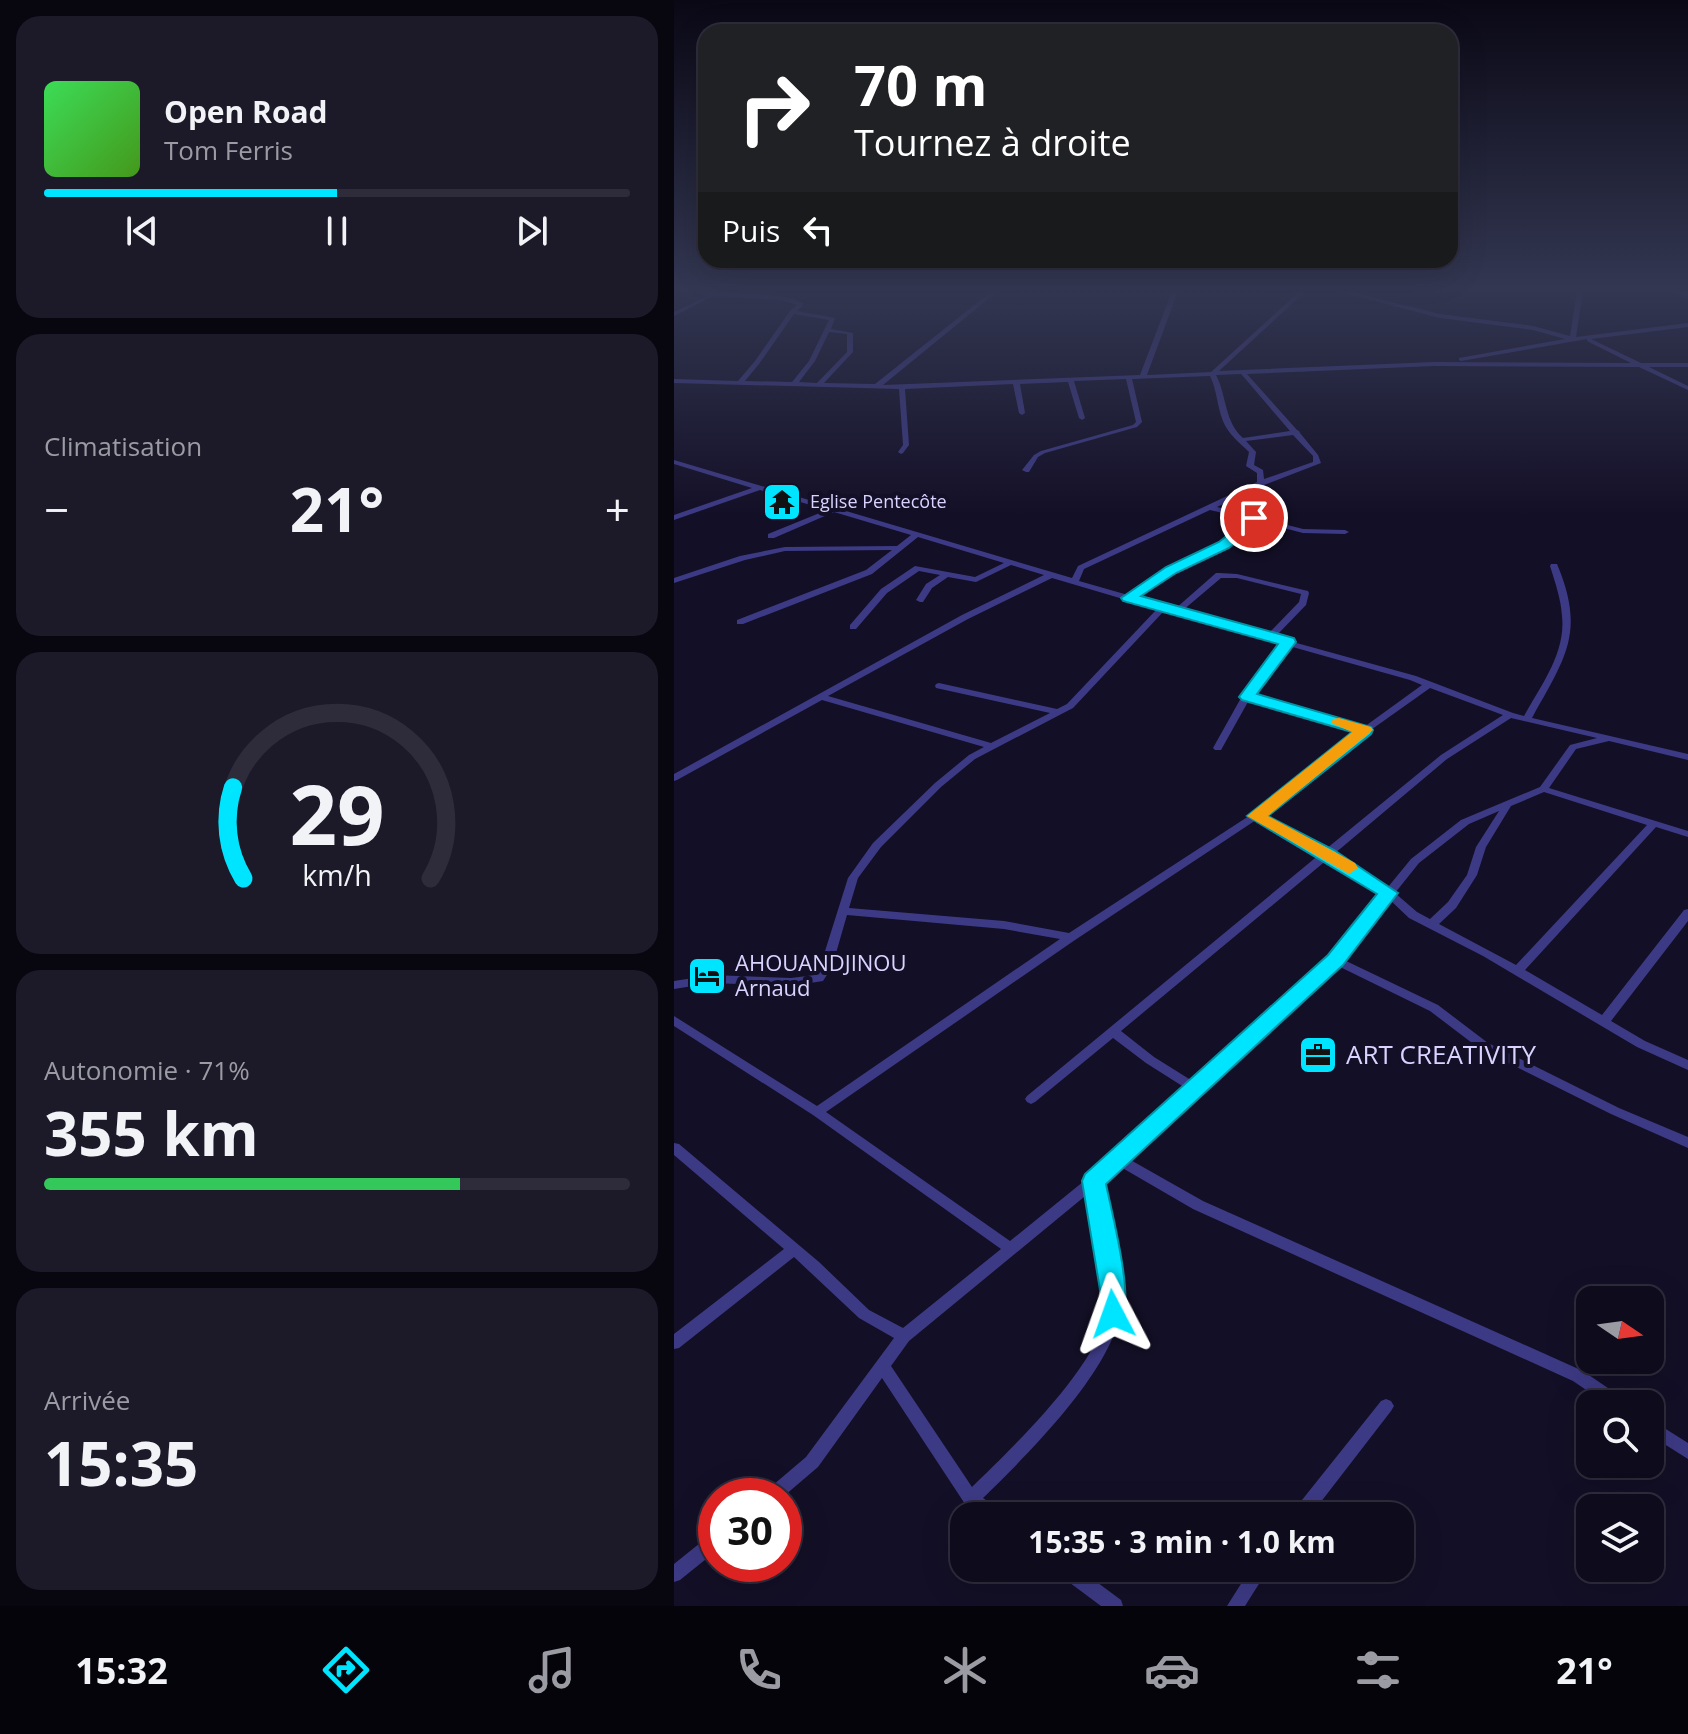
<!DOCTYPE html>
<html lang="fr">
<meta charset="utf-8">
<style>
:root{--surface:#0e0b1c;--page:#1c1929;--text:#f1f3f6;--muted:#9b9ba3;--line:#2e2b3b;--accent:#00e5ff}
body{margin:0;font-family:"Open Sans",sans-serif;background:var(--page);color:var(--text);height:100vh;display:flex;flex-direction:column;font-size:30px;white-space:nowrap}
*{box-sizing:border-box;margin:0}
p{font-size:26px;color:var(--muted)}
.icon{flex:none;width:44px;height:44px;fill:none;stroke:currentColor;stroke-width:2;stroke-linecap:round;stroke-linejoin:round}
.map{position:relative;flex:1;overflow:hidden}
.panel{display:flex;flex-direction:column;gap:16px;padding:16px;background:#08060f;width:674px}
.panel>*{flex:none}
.banner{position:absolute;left:24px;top:24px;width:760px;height:244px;border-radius:24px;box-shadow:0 8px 32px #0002,0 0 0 2px var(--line);background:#202124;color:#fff;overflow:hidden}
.needle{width:52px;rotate:103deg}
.tools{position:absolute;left:902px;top:1286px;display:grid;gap:16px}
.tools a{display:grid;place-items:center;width:88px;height:88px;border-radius:16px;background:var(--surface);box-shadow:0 8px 32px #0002,0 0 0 2px var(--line);font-size:40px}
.speed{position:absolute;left:24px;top:1478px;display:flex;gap:16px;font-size:40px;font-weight:700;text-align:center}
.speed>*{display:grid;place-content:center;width:104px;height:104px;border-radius:50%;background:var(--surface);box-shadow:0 8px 32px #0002,0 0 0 2px var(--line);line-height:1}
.speed .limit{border:12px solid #d22;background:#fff;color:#111}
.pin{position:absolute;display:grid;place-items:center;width:68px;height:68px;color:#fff;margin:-34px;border:4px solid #fff;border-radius:50%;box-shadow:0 2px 8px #0007}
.me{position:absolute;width:88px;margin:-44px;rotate:356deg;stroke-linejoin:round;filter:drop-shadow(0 0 6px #0008)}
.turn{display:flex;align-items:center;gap:28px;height:168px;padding:0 24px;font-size:36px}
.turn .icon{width:104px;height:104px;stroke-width:2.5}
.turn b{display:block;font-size:56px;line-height:68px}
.then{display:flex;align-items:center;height:76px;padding:0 24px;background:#0003;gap:16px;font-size:30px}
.big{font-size:60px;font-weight:700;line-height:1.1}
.panel .widget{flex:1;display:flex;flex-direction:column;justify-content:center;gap:12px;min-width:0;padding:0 28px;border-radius:24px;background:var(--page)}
.panel .dial{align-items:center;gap:0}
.dial svg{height:208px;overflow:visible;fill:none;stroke:var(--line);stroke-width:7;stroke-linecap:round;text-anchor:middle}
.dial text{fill:var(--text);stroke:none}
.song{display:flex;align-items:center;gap:24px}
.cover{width:96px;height:96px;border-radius:12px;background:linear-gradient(135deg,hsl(130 70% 55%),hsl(100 70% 35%))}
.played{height:8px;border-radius:4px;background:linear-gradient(90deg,var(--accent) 50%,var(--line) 50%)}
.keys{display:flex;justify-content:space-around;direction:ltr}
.heat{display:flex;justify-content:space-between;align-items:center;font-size:44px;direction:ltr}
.charge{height:12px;border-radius:6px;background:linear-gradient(90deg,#34c759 71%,var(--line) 0)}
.trip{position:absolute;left:276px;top:1502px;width:464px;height:80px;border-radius:24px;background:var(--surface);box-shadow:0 8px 32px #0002,0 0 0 2px var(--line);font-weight:700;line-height:80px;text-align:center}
.tab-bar{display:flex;height:128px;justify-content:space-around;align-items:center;background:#06040b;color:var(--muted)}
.tab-bar .icon{width:56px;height:56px}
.tab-bar .selected{color:var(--accent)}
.tab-bar b{font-size:36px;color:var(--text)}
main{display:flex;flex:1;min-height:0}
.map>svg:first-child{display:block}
</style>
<main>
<section class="panel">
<div class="widget">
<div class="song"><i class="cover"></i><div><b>Open Road</b><p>Tom Ferris</p></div></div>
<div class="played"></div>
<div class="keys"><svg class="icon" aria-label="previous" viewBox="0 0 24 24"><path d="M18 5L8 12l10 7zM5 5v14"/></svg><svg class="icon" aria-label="pause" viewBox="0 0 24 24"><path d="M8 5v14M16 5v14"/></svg><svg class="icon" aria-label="next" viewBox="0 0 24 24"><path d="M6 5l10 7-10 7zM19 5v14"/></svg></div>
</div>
<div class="widget"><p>Climatisation</p>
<div class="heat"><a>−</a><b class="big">21°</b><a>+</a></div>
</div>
<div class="widget dial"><svg viewBox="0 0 100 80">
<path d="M14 69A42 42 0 1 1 86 69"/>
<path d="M14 69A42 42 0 0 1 10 34" stroke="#00e5ff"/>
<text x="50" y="56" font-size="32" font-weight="700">29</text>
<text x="50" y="72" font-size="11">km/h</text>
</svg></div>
<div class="widget"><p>Autonomie · 71%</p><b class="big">355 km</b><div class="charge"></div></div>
<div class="widget"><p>Arrivée</p><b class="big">15:35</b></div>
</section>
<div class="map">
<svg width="1014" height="1606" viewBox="0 0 1014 1606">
<rect width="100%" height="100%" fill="#130f26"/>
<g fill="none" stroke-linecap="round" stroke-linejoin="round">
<path fill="#3d3a85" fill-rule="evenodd" d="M15,291l91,5 14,3 10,5 -7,7 38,7 -4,11 22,4v19l-29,31 51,1 117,-93h6l-115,94 257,-10 32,-84h6l-31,84 64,-3 89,-81h6l-87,80 215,-9 197,1 -44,-22v-2l-126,22 -2,-1v-2l106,-19 -32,-9 -93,-12 -100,-26 -1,-1h8l93,23 93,12 37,10 7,-45h6l-7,46 112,-14v4l-97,12 50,24h47v4h-39l39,19v4l-49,-23 -205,-1 -187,8 50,56 2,1 1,2 18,22 3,8 -57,22 -47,22 86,22 42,1 4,2 -4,2 -42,-1 -43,-11c-38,30 -85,47 -125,75l40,12 41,-36h3l18,1 71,17 1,2 -3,12 -31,32 141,39 97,37 11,3c17,-31 42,-63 38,-100 -1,-17 -7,-34 -12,-50l1,-2h6c29,69 8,94 -25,154l156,36v6l-79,-19 -33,8 -27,39 139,43v6l-32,-10 -131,143 77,45 82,-105 4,-1v12l-77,100 34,20 43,19v10l-51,-23 -154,-91 -74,-38 -19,-18 -48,59 96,46 50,38 131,65 69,29v11l-77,-34 -131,-65 -50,-38 -94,-46 -209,193 76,43 380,170 41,28 3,5h-20l-34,-23 -380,-172 -74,-43 -18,17c8,39 22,81 20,122 -3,61 -95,151 -138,193l17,12 2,6h-21l-16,-12 -83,-126 -64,89 -34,29h-20l2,-5 40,-34 88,-119 -35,-20 -65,-61 -115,91 -5,1v-15l110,-85 -110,-94v-12l5,1 140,118 50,48 34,18 98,-79 -188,-134 -139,-89v-10l143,90 243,-167 -56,-10 -157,-14 -15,52 -9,14 -32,5 -79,-3 -38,6v-8l38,-6 79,3 24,-3 5,-8 28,-89 25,-35 62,-60 34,-28 15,-8 -162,-47 -145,80 -3,1v-7l288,-159 82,-40 -33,-10 -35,17 -28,-5 -16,11 -9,14h-3l-4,-2 10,-16 14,-9 -21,-4 -32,22 -31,36h-6v-4l31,-36 34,-23 60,11 29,-14 -86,-26 -46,37 -129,50h-6v-4l129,-50 26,-20 -107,1 -40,9 -71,23v-5l66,-22 45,-9 112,-1 14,-11 -77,-23 -60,26h-6v-4l59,-24 -67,-20 -86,30v-5l78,-27 -78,-24v-4l398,118 6,-12 179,-84v-9l-11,-7 3,-14c-9,-9 -21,-18 -26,-31 -6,-15 -6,-31 -13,-45l-78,3 10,43 -5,5 -92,26 -7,4 -9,15h-3l-4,-2 12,-15 7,-4 92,-26 3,-3 -10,-43 -52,2 11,37 -3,2 -3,-2 -11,-36 -48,2 5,29 -3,2 -3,-2 -6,-29 -108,5 4,56 -6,8 -2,1 -3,-2 5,-7 -4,-56 -225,-6v-4l64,2 17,-20 35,-50 7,-6 -17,-5 -67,-4 -39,20v-4l33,-16zM120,314l35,6 -20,41 -17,21 -47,-1 14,-17zM155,332l18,2v18l-30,31 -18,-1 16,-21zM567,374l1,1 48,56 -47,7c-19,-17 -16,-42 -27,-63zM619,435l20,21v6l-49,17 -1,-9 -9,-5 2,-13 -10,-11zM536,510l43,10c-38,30 -85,46 -125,75l-49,-14 5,-12zM378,578l105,31 -90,95 -10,5 -118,-26 -3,1 -1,2 1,2 114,25 -59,30 -163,-47 140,-77zM547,578h16l64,16 -2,8 -32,33 -85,-24zM490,611l118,33 -36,45 -33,59 2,2h6l28,-50 109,31 -106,83 -183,119 -65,-12 -155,-13 9,-30 23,-31 60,-60 34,-28 98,-51zM615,646l121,34 12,5 -58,42 -112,-31zM756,688l73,27 -62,40 -115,94 -63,-33 105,-84zM837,718l86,20 -27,7 -30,42 -79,33 -50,39 -23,28 -54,-33 113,-95zM870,792l103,33 -131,140 -77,-41 17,-16 21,-33 9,-28 25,-41zM825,811l-23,36 -9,28 -19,27 -18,17 -13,-7 -22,-19 24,-30 50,-39zM582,820l64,34 -293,242 -2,3 2,3 4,2 4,-2 78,-64 33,25 41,26 -98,88 -79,64 -184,-129 249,-172zM654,859l55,35 -52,63 -137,125 -40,-25 -33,-26zM416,1192c6,35 22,86 16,122 -10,54 -94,134 -134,173l-81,-121 18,-25z
M994,291h9l11,2v4z
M712,1399l5,2 3,5 -3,5 -81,105h-18l2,-6 87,-109z
M976,1419l38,24v16l-38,-24z
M42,1533v18l-36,29 -6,2v-18l36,-29z
M382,1568h22l43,32 2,6h-22l-43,-32z
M577,1568h18l-24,38h-18z"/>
</g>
<linearGradient id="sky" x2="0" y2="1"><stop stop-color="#0a0815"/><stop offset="0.56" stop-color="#333752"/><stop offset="1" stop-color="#333752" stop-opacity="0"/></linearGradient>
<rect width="1014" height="516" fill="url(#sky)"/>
<path fill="#00e5ff" stroke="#0095a6" stroke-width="2" d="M580,514l12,5 -37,29 -53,25 -35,23 153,42 2,4 -39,52 114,33 2,3 -2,4 -103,82 66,34 64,43 -55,72 -237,219c6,30 28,113 16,138l-9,3 -9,-3 -4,-8v-24l-18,-109 3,-7 243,-219 49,-61 -130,-78 105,-84 -110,-32 -3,-3 39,-53 -155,-43 -2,-3 45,-31 53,-25z"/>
<path fill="#f59e0b" d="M665,718l32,9 2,3 -105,86 87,47 3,5 -9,6 -102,-58 105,-84 -21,-9 2,-4z"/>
<defs>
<g id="temple-square" transform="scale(2)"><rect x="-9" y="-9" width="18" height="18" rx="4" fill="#00e5ff" stroke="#130f26"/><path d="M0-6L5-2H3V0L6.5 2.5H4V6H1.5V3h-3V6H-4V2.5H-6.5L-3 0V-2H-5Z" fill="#111"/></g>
<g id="hotel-square" transform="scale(2)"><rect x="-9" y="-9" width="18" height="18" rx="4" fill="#00e5ff" stroke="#130f26"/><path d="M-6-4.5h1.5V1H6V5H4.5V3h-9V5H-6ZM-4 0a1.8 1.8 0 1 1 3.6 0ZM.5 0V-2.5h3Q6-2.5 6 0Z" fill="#111"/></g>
<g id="office-square" transform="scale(2)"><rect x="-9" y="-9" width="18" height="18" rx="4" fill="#00e5ff" stroke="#130f26"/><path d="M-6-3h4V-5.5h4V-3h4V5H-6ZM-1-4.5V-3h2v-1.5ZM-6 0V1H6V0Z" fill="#111"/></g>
</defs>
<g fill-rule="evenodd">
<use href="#temple-square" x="108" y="502"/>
<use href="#hotel-square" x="33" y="976"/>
<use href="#office-square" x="644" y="1055"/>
</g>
<g text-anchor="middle" stroke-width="8" stroke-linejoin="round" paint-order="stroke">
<g font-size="18" fill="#d9d4ff" stroke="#130f26" text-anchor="start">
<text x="136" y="508">Eglise Pentecôte</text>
</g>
<g font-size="22" fill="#d9d4ff" stroke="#130f26" text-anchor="start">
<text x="61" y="971">AHOUANDJINOU<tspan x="61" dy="25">Arnaud</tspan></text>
</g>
<g font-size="26" fill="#d9d4ff" stroke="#130f26" text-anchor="start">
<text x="672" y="1064">ART CREATIVITY</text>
</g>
</g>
</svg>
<div class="tools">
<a><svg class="needle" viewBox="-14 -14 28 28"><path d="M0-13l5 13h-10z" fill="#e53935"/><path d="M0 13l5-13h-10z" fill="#9b9ba3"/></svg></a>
<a><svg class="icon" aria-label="search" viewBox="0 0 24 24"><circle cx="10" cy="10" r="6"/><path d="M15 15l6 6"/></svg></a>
<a><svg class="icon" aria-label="layers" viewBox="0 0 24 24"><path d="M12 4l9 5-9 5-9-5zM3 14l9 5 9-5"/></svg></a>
</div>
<div class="speed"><div class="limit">30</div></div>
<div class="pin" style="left:580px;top:518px;background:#d93025"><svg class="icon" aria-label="arrive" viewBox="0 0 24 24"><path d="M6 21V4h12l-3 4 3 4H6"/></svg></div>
<svg class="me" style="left:439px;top:1314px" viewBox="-20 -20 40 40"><path d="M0-17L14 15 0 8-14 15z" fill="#00e5ff" stroke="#fff" stroke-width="4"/></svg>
<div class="trip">15:35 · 3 min · 1.0 km</div>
<div class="banner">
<div class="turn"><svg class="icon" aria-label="right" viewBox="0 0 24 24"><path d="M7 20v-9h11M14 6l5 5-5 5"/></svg><div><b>70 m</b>Tournez à droite</div></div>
<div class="then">Puis<svg class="icon" aria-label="left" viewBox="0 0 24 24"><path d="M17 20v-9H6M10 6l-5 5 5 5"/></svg></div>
</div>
</div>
</main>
<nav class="tab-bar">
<b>15:32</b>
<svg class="icon selected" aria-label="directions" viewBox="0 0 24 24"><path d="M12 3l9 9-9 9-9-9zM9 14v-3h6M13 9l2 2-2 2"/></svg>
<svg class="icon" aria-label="music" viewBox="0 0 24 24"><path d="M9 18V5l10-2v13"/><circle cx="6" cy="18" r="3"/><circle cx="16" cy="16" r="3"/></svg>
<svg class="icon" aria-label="phone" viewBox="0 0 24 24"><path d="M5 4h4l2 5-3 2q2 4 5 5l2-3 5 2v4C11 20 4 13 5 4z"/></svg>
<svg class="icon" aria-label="climate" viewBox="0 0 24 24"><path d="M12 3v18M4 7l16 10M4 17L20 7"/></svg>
<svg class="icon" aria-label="car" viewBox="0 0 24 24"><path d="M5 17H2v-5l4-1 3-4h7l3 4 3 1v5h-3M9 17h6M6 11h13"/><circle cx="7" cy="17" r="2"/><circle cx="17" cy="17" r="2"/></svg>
<svg class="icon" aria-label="filters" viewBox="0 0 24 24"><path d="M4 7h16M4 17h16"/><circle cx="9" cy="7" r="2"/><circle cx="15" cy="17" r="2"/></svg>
<b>21°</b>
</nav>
